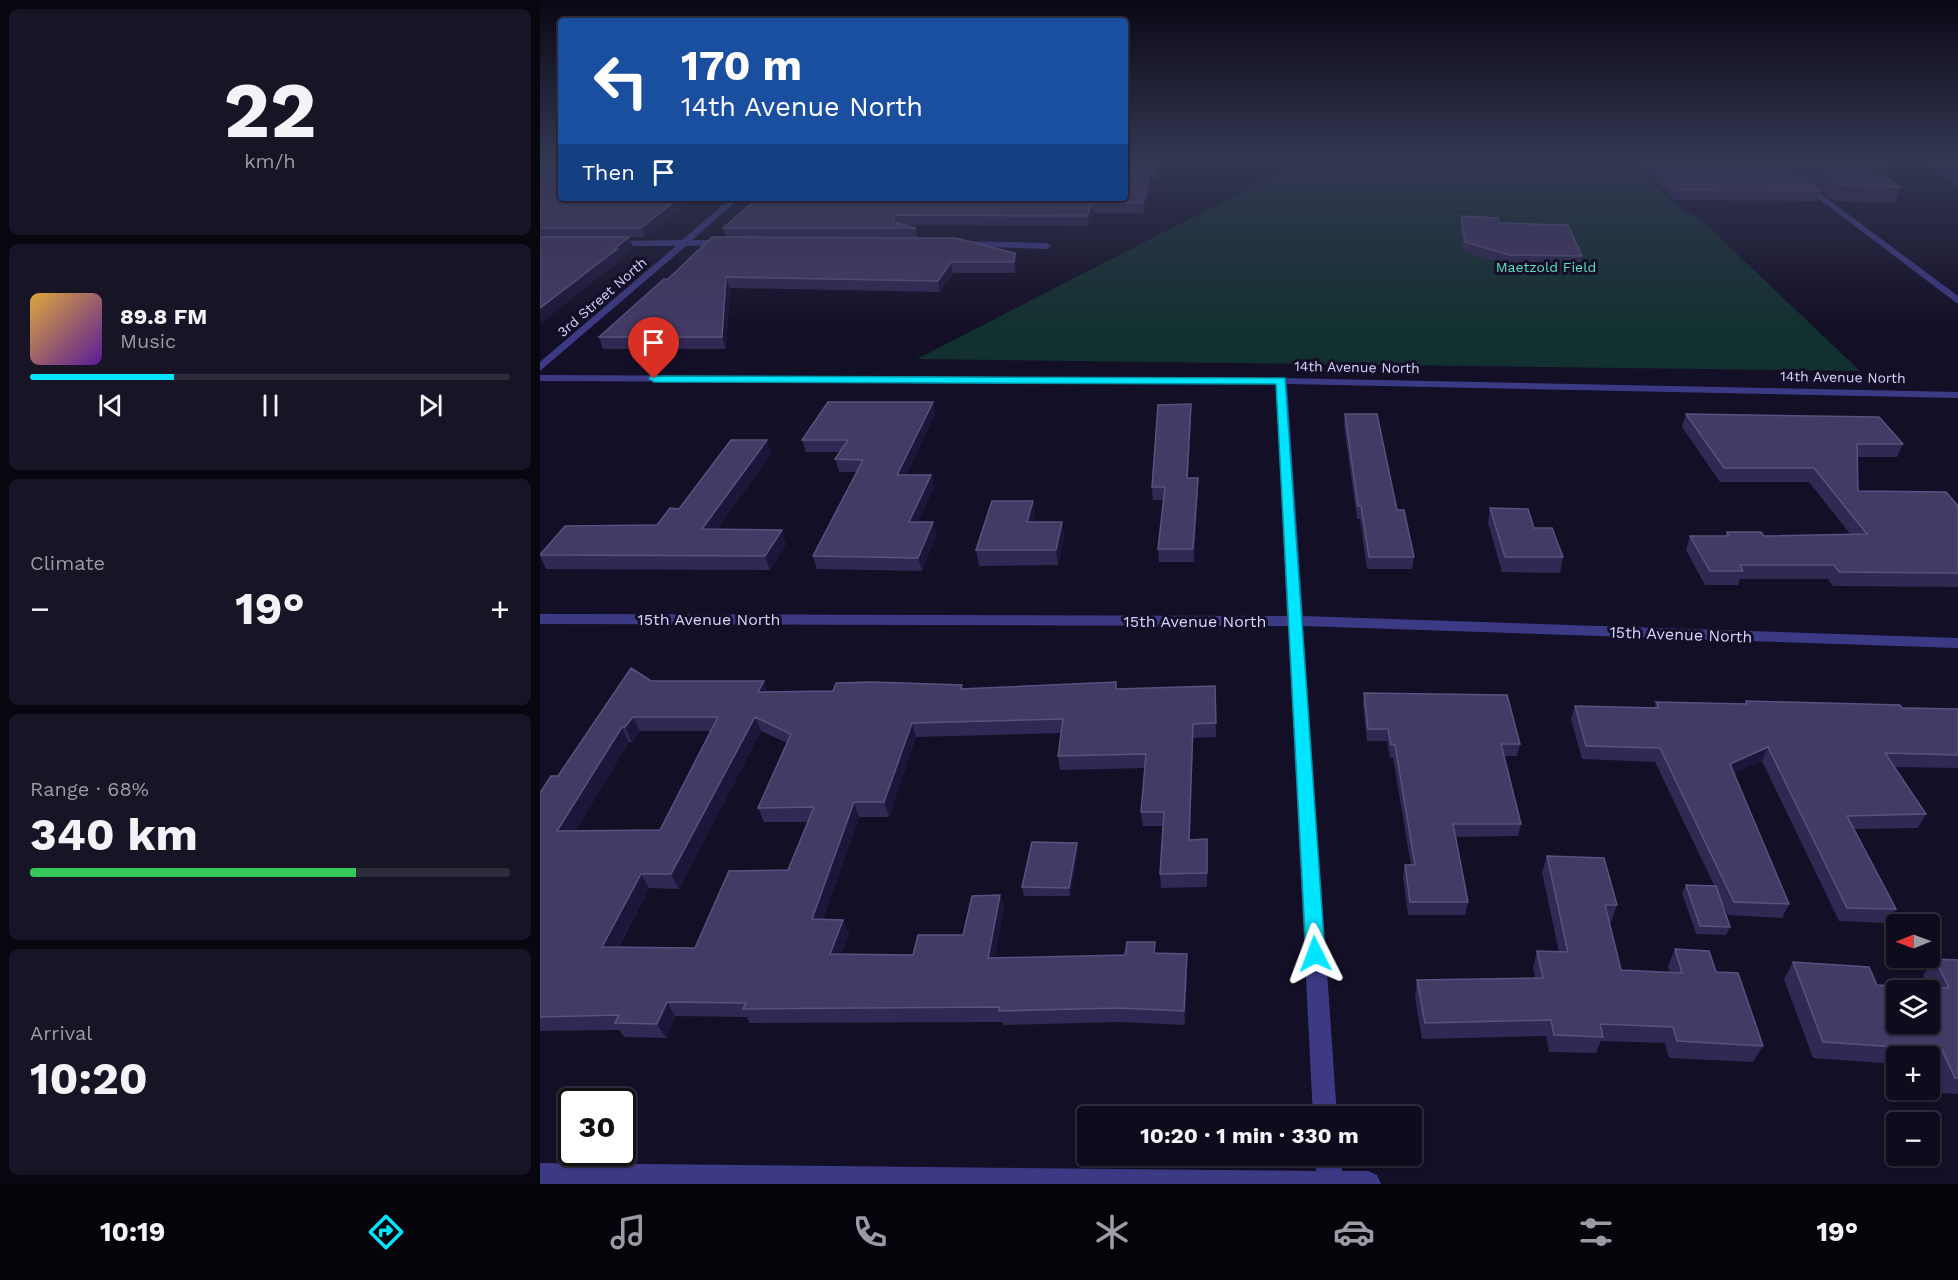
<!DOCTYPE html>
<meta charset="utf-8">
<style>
:root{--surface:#0e0b1c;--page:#171425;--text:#f1f3f6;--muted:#9b9ba3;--line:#2e2b3b;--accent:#00e5ff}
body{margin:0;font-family:"Work Sans",sans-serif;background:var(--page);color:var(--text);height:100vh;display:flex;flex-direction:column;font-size:22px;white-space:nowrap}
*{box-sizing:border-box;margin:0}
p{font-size:20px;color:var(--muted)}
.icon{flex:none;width:33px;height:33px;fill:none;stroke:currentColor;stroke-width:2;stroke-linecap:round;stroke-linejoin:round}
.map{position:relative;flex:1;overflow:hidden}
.sheet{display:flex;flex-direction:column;gap:9px;padding:9px;background:#08060f;width:540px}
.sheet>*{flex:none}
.hud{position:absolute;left:18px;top:18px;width:570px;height:183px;border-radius:6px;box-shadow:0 2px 4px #0004,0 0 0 2px var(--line);background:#1a4fa0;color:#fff;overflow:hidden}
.needle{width:39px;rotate:269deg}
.fabs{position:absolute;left:1346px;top:914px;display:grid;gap:12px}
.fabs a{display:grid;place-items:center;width:54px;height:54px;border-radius:6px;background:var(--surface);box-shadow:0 2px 4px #0004,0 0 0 2px var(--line);font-size:30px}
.speed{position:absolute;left:18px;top:1088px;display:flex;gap:12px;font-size:30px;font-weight:700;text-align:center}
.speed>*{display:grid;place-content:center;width:78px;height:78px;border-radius:50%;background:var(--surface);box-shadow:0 2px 4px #0004,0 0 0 2px var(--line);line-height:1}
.speed .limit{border:3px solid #111;border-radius:9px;background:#fff;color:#111}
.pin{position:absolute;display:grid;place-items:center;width:51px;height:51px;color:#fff;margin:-62px -26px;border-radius:50% 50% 50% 0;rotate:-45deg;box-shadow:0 0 6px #0007}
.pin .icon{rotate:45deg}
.me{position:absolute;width:66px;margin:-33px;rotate:357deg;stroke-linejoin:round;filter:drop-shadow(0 0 4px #0008)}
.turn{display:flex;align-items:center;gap:21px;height:126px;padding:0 24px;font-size:27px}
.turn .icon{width:78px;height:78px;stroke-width:2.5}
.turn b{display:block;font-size:42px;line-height:51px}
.then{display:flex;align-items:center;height:57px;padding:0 24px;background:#0003;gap:12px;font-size:22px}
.big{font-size:45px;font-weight:700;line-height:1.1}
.sheet .card{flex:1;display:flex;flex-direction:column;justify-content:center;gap:9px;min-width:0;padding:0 21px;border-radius:9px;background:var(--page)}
.sheet .dial{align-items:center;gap:0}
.dial b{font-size:78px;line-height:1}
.song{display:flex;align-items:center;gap:18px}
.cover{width:72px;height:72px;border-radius:9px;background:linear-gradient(135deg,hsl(40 70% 55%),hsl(270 70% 35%))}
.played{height:6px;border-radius:3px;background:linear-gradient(90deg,var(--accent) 30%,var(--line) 30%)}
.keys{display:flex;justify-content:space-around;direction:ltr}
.heat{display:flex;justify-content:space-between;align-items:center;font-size:33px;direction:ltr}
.charge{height:9px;border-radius:4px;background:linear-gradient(90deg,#34c759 68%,var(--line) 0)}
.trip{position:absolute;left:537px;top:1106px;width:345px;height:60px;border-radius:6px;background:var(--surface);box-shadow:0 2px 4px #0004,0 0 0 2px var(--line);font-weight:700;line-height:60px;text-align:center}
.dock{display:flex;height:96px;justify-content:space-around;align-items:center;background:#06040b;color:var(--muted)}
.dock .icon{width:42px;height:42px}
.dock .active{color:var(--accent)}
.dock b{font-size:27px;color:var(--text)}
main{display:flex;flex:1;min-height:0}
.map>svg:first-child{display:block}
</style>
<main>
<section class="sheet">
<div class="card dial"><b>22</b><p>km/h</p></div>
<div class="card">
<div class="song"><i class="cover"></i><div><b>89.8 FM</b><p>Music</p></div></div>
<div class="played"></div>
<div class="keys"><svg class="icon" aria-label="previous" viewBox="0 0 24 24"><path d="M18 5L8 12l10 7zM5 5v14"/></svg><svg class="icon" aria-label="pause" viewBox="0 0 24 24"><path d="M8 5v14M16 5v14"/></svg><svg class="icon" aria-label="next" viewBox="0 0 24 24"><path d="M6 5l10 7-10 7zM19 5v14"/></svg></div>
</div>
<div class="card"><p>Climate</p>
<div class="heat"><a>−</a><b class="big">19°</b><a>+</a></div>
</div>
<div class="card"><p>Range · 68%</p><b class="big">340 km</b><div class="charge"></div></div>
<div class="card"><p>Arrival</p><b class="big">10:20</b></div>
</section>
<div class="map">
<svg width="1418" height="1184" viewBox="0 0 1418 1184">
<rect width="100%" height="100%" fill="#130f26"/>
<path fill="#12302f" d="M756,164l343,3 42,42 17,8 162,154 -943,-12z"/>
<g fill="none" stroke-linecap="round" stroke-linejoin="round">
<path fill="#3d3a85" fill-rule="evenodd" d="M1230,162h8l180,134v8z
M191,198h9l-48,42h34l4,3 -1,2 -43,1 -146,125v-9l136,-116h-64l-4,-3 1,-2 73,-1z
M417,241l90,2 4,3 -4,3 -87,-3 -3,-1z
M0,375l741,3 677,14v6l-671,-14 16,232 655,22v10l-655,-22 34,490h-24l-25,-490 -748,-2v-10l747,2 -11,-232 -736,-3z
M775,1155h26l1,16h26l9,4 4,9h-841v-21l776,8z"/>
<path fill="#3d3a85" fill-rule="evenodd" d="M1273,162l2,2 -4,2 -48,-1 -4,-2z
M1305,162l113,1v4l-111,-1 -4,-2z"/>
</g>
<path fill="#312854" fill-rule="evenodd" d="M0,162l21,36h137l-5,4h-4l-44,35h-16l4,10 -13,10 1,3 -81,63z
M621,162l-4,18h-5l-8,33h-51l-5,13 -183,-1 11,3 1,10 98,15 1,10 -1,10h-62l-13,19 -210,-4 -4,61h-123l-4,-12 69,-58 58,-42 -3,-9z
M1098,162h143l39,29 -3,10 -142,-1z
M1251,162h72l37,25 -5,16 -61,-2 -45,-33z
M1394,162h24v24l-27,-17z
M921,216l38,7 83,33 -2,10 -72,-1 -44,-13 -4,-26z
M393,402l2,12 -29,61h25l3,12 -16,35h15l3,13 -14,36 -105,-2 -4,-13 44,-84h-18l-4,-13 5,-7h-34l-4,-12z
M805,414l52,96 17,47 -2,12h-45l-7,-50h-3l-13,-93z
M1146,414l217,30 -6,13h-40l1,34 100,15v81l-125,-1 -5,-7h-88l-2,6h-33l-19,-35 4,-14h35l2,-4 37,4 86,-2 -41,-52h-89l-38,-55z
M651,417l-3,61h10v13l-4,71h-35l-1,-13 5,-49h-10l-1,-13z
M231,454l-54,75 65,1 4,14 -16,26 -224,-1 -6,-13v-2l117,-29 22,-16z
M493,501l2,15 -2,6h29l2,15 -6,28 -79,1 -3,-16z
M950,508l44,20 29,29 -3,16 -58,-1 -14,-49z
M111,681l117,11 65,-1 129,-6 1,4h154l98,-3 1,51 -23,1 -3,102 17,-1v48l-46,1 -1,-14 3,-48h-20l-2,-14 4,-44 -85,2 -2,-14 3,-23 -145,4 -27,80h-30l-36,102 20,1 6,14 -8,20 72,1 50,-20 37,-40 4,15 -10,48 131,-3 31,-2 31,15 -2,57 -64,-3 -118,3 -1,-3 -252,1 -3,-6 -72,-1 -9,22 -42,-1 -5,-7 -79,1v-238l18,-17zM100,731h71l-51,99 -85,1 54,-89h3zM221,731l26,12 -29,65 6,14h44l-20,48 -93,78 -76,-1 30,-59 30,1z
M824,693l156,51 -3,12h-13l17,68 -3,12 -63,1 13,65 -3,13h-57l-5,-38 2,-12h6l-18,-107h-3l-3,-17h-20l-4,-36z
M1206,701l212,8v59l-63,-1 31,47 -8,14 -64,1 42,80 -8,14 -49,-2 -77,-160 -28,12 55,131 -7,14 -54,-3 -6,-12 8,24 -4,8 -30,-1 -14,-41 4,-8h28l-59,-123 -73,-3 -11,-40 4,-13 79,2 2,-6 89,2z
M538,851l-8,45h-46l-2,-9z
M1007,856l70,49 -6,17h-2l12,48 49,3 -2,-7 7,-17 41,23 47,74 -10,16 -84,-4 -4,-15 -64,-2 -5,12 -47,-1 -3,-16 -124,3 -7,-42 2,-17 118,-2 -2,-10 4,-17 22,1 -17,-80z
M1395,959l23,1v134l-16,-1 -13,-27v-10h-33v8l-83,-6 -29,-79 9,-17 84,23 52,2 -6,-12z"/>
<path fill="#1d163a" d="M618,162h3l-4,18 -1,-9z
M611,171l1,9 -8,33 -1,-10z
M139,198h8l2,4 -44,35 -4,-9z
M151,198h7l-5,4z
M552,203l1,10 -5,13 -1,-10z
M89,237l4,10 -13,10 1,3 -81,63v-15z
M475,253l1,10 -1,10 -1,-11z
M411,262l2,11 -13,19 -2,-11z
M186,277l4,11 -4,61 -4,-12z
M393,402l2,12 -35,73 -3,-12z
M651,404v13l-4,75v-14z
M227,440l4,14 -63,89 -6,-14z
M391,475l3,12 -22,48 -3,-13z
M658,478v13l-4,71 -1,-13z
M493,501l2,15 -5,21 -3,-15z
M393,522l3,13 -14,36 -4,-13z
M522,522l2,15 -6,28 -2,-15z
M242,530l4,14 -16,26 -5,-14z
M224,681l5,14 -11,-3z
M93,717l7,14 -8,11 -7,-15z
M215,717l6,14 -82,158 -8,-15z
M372,723l4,14 -27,80 -5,-15z
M653,724v14l-3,116 -1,-14z
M82,727l7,15 -63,103 -9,-14z
M1228,747l-6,14 -37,16 5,-13z
M314,802l5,15 -41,116 -6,-14z
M667,839l1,15 -1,33z
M537,843l1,8 -8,45 -1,-8z
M101,874l8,14 -38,73 -9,-14z
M460,895l4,15 -12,62 -4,-14z
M303,920l6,14 -13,34 -6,-14z
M647,954v14l-2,57 -1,-14z
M127,1002l8,14 -9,22 -9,-14z"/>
<path fill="#433a66" stroke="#5a527e" stroke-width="1.5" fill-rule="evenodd" d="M0,162h21v36h118l-38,30h-101z
M585,162h33l-2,9h-5l-8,32h-51l-5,13 -193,-1 -1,7 23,6h-193l35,-30h367z
M1109,162h132l39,29 -143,-1z
M1266,162h57l37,25 -61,-2z
M1406,162h12v7z
M921,216l37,2 1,5 69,2 14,31 -73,-1 -44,-13z
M0,237h89l-15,12h3l-77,59z
M172,237l244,1 59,15 -1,9h-63l-13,19 -212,-4 -4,60h-123l65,-58h4z
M288,402h105l-36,73h34l-22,47h24l-15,36 -105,-2 50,-96 -28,-1 13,-19h-46z
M651,404l-4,74h11l-5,71h-35l7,-62h-13l6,-82z
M805,414h32l20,96h7l10,47h-45l-8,-51h-3z
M1146,414l193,3 24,27h-46l1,47 88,1 12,14v67l-119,-1 -5,-7h-94l3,6h-33l-20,-35h39l-2,-4h34l3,4 103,-2 -53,-66h-90z
M191,440h36l-65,89 80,1 -17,26 -225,-1 25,-29 92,-1 13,-17 9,1z
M452,501h41l-6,21h35l-6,28h-80z
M950,508l38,1 6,19h18l11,29h-58z
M91,668l20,13h113l-6,11 75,-1 3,-8 35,-1 91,3 -2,4 156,-7v7l99,-3 1,37 -23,1 -4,116 18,-1v34l-47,1 4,-62h-23l5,-58 -88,2 5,-37 -151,4 -28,79h-30l-42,117 31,1 -13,34 83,1 5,-20h45l9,-39 28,-1 -12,63 137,-3 2,-13h28l-1,11 33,1 -3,57 -65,-3 -120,3 1,-4 -257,2 3,-6 -79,-1 -10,22 -42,-1 4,-8 -79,2v-224l11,-17h7zM93,717h85l-58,113 -103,1 65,-104h3zM215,717l36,17 -33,74 56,-1 -26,63 -59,1 -34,77 -93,-1 39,-73h30z
M824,693l143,2 13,49h-19l20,80h-68l15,78h-58l-5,-37h10l-20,-120h-4l-3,-16h-20z
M1206,701l154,4 2,3 56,1v46l-73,-2 41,61 -79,2 49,93 -49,-1 -79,-161 -38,17 59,140 -55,-2 -74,-154 -74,-2 -11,-40 84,2 -3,-6 91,2z
M492,842l45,1 -8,45 -47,-1z
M1007,856l57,2 13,47h-12l16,65 61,3 -7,-24 34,2 7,21 22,1 25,73 -86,-5 -4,-14 -73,-3 3,13 -49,-2 -3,-15 -126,3 -8,-43 126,-2 -6,-27 31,1z
M1146,885l30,1 14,41 -30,-1z
M1395,959l23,1v118h-3l-13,-28 -119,-8 -30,-80 76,5 8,18 72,3zM1356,990h33v33h-33z"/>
<linearGradient id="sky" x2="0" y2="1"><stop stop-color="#0a0815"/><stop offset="0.49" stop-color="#333752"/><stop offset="1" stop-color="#333752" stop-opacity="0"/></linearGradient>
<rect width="1418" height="328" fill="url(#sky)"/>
<path fill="#00e5ff" stroke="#0095a6" stroke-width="1.5" d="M110,376l635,2 40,576 -3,6 -7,3 -7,-3 -2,-6 -30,-570 -622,-2 -5,-3z"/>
<g text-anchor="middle" stroke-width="6" stroke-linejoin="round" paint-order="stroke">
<g font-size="14" fill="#5fe0c0" stroke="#130f26">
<text x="1006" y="272">Maetzold Field</text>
</g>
<g font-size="14" fill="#d9d4ff" stroke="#130f26">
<text transform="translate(62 297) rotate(-41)" y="5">3rd Street North</text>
<text transform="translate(817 367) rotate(1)" y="5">14th Avenue North</text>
<text transform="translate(1303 377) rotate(1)" y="5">14th Avenue North</text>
</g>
<g font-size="16" fill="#d9d4ff" stroke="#130f26">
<text x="169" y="625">15th Avenue North</text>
<text x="655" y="627">15th Avenue North</text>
<text transform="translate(1141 634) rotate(2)" y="6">15th Avenue North</text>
</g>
</g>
</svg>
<div class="fabs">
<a><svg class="needle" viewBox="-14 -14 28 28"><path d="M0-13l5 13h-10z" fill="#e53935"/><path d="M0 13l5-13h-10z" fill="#9b9ba3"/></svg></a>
<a><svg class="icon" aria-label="layers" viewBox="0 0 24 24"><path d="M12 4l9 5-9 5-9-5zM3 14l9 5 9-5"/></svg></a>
<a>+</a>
<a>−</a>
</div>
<div class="speed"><div class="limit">30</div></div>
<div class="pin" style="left:114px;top:379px;background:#d93025"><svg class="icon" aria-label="arrive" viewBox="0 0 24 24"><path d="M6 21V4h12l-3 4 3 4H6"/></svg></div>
<svg class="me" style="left:775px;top:954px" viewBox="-20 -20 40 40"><path d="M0-17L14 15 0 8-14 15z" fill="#00e5ff" stroke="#fff" stroke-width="4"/></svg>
<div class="trip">10:20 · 1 min · 330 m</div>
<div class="hud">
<div class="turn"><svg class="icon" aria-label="left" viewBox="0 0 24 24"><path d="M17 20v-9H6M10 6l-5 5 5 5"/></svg><div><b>170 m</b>14th Avenue North</div></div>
<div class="then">Then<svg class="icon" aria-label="arrive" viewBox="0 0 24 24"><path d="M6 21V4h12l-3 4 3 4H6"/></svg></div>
</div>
</div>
</main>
<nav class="dock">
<b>10:19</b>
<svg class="icon active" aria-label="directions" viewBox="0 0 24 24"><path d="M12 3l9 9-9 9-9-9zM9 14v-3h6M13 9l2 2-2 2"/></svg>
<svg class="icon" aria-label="music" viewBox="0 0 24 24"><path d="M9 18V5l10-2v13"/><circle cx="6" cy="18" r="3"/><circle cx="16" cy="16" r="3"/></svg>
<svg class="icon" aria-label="phone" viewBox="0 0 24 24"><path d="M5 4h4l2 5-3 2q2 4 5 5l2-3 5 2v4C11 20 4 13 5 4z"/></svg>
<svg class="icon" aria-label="climate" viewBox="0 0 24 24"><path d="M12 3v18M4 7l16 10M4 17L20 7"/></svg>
<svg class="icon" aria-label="car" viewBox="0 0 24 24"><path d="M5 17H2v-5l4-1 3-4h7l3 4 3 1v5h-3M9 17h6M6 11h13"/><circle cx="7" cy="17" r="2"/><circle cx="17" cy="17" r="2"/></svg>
<svg class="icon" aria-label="filters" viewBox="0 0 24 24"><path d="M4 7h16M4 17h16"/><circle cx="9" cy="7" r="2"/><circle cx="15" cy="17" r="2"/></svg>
<b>19°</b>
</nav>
